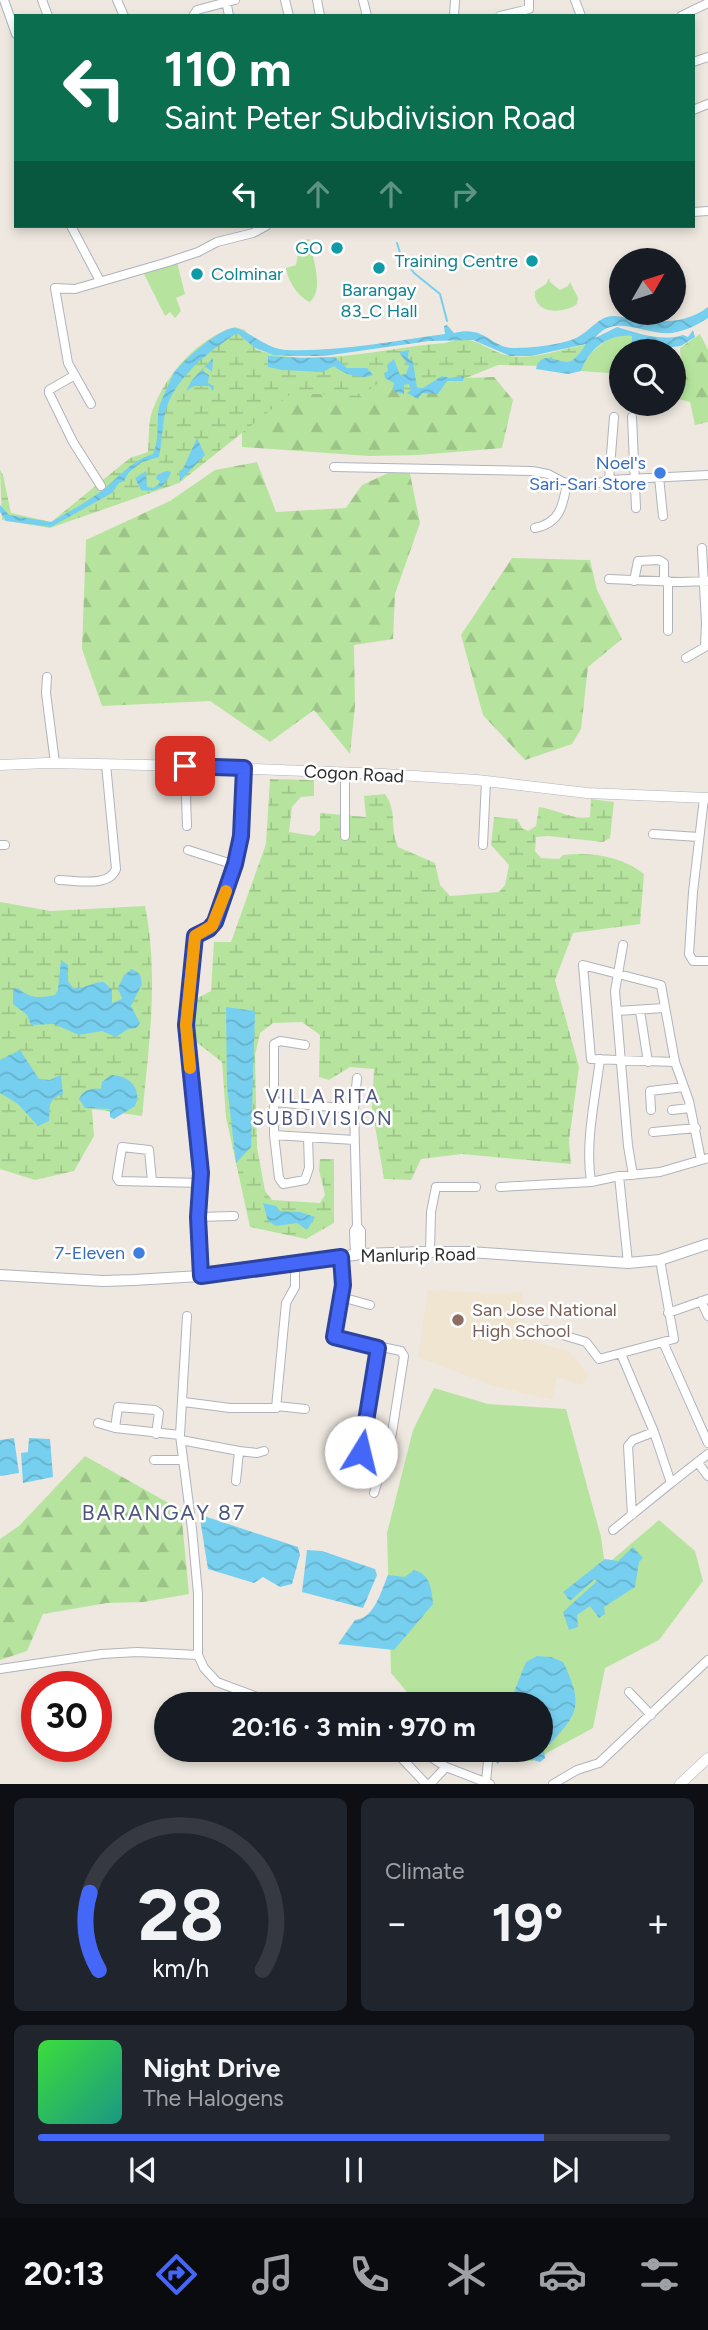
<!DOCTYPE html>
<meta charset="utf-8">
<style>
:root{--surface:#171b24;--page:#20242c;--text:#f1f3f6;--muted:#9ea1a6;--line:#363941;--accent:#4467f8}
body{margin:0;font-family:Figtree,sans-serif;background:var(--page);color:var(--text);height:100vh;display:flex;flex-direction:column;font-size:26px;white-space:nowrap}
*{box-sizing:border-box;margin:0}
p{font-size:23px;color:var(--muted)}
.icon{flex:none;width:38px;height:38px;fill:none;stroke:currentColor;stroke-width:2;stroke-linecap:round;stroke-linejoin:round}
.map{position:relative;height:1784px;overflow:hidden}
.panel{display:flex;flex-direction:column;gap:14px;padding:14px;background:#0d0f14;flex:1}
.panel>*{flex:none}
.top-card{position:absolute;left:14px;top:14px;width:681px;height:214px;border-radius:0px;box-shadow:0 4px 10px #0003;background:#0b6e4f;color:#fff;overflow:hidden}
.needle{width:46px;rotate:51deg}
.fabs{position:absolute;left:609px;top:248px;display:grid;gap:14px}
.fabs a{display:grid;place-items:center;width:77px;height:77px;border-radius:50%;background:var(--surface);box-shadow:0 4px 10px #0003;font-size:35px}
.speed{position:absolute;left:21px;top:1671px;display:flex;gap:14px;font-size:35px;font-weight:700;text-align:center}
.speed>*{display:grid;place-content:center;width:91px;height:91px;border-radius:50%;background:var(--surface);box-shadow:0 4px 10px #0003;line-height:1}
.speed .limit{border:10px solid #d22;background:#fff;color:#111}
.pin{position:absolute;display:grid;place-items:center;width:60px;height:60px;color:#fff;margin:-30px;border-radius:14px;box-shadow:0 4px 10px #0006}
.me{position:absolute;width:77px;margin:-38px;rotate:9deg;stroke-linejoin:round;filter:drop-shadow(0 0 5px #0008)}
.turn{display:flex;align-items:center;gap:24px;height:147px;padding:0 35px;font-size:32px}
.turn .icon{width:91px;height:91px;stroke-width:2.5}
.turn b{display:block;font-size:49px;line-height:60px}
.lanes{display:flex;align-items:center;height:66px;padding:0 35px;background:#0003;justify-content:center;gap:35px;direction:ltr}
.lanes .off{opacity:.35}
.big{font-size:52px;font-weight:700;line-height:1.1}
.panel .tile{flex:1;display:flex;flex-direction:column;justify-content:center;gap:10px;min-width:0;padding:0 24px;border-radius:10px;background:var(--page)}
.panel .dial{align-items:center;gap:0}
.dial svg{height:182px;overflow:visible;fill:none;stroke:var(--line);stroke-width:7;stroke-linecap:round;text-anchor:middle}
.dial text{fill:var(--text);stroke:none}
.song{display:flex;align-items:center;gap:21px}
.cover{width:84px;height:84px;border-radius:10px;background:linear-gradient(135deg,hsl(120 70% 55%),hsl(170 70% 35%))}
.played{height:7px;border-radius:4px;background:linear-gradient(90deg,var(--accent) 80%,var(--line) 80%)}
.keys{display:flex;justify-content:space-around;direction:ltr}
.heat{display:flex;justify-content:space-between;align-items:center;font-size:38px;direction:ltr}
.panel .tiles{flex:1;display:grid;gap:14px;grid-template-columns:1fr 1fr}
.tile:last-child{grid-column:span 2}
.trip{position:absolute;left:154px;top:1692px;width:399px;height:70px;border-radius:35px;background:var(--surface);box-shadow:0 4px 10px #0003;font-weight:700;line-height:70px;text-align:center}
.menu{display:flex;height:112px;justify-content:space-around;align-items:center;background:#090b0e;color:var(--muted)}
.menu .icon{width:49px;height:49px}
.menu .selected{color:var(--accent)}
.menu b{font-size:32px;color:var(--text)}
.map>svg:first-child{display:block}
</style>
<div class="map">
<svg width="708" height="1784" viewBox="0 0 708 1784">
<defs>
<pattern id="forest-firs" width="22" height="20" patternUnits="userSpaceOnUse" patternTransform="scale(1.75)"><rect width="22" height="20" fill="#b6e49e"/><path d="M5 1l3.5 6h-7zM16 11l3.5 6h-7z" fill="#9dc488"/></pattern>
<pattern id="wetland-marsh" width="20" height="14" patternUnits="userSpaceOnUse" patternTransform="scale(1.75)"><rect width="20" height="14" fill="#b6e49e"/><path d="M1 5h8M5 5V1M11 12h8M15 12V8" fill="none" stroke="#9dc488"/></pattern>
<pattern id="water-waves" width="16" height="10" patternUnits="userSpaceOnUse" patternTransform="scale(1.75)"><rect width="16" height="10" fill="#76cfee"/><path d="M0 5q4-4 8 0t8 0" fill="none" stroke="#66b2cc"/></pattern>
</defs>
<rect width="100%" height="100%" fill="#eee8e0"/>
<path fill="#efe5d0" d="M428,1290l68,4 26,-2 3,47 45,13 19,23 -8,10 -24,-8 -5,23 -58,-14 -76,-29z"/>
<path fill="#b6e49e" d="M309,239c3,18 16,49 1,63 -12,-5 -22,-21 -24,-34l10,-3 4,-24z
M177,262l8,32 -9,4 5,13 -6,7 -5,-6 -5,4 -22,-44z
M549,278l1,4 10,8 8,-4 2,-4 8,16 -1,6c-13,10 -44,11 -42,-13l11,-7z
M617,334l15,2 -1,15 -8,-2 -4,11 2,2v12l-40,-3c7,-19 19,-27 36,-37z
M434,1388l54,16 78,5 35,128 4,29 54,-46 36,31 8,30 -44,59 -54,28 -12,60 -61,33 -67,1 -10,-12h86v-46h-124l-26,-31 -4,-140 26,-103z"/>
<path fill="url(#forest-firs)" d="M700,334l8,16v72l-13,3 -5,-23 -16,-4v-4l7,-2 2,-5 -3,-39z
M494,377l19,23 -11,48 -84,7 -49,1 -127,-9v-43l100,-22 43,-4 38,10 43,-10z
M257,462l19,50 70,-4 16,-23 46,-21 12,59 -25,71 -2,45 -39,6 1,61 -5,48 -36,-44 -44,32 -60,-41 -108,5 -20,-57 4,-109 84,-39 45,-31z
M512,558l78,2 7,30 25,49 -34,28 -7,62 -9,15 -47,16 -42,-45 -22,-80z
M85,1456l96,54 8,84 -46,8 -36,1 -64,11 -16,37 -27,9v-121l19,-13z"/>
<path fill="url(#wetland-marsh)" d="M235,327l10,3 10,19c59,21 129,-2 190,-6 5,-1 10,-3 15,-4 19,0 32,14 50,17 24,4 51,-7 74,-11l5,-3 -7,25 -84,-2 -32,13 -43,10 -5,11 -33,-21 -24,18 -69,-3 -113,90 -129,45 -48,-8 -2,-50 3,5 8,38 40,9 79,-64 18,-6c1,-14 0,-31 5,-43 14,-36 45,-71 82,-82z
M270,779l44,1v16l-13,1 -9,10 -3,25 25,4 6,-6v-17l46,4 -2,-21 21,-2c13,19 4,31 13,53l37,16 5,22 10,11 49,-4 6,-7 4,-20 -18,-20 3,-28 23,2 5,9 6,3 8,-5 3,-19c17,2 35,14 51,10l1,-18 23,3 -4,36 -7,4 -55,-6 -12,1 -1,14 6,7 18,1 4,-4c28,-3 58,1 81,19l-4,50 -67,9 -18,47 24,87 -10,74 2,23 -109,-10 -41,5 -10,21 -27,-1 -12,-71 2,-39 -24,-2 -21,13 -10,-3 1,-42 -18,-13 -29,1 -13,10 -5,22 2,92 8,44 7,9 48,3 5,-8 -6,-25 1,-11h14v64l-28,16 -56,-12 -24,-110 -4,-55 -31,-24 1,-37 19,-10 3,-49h17l35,-98z
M0,902l50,9 95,-5c14,69 4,141 -3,210l-50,-7 2,27 -20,35 -39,9 -35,-11z"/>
<path fill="url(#water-waves)" d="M708,307v11c-11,7 -23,13 -36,15 -27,3 -57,-21 -77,5l22,-11c20,6 45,15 66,8l5,2 5,-7 2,7 -14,9 -9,1 -4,5h-46l1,-3 8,2 1,-15c-24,-3 -43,13 -51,35l-13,3 -32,-5c6,-22 24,-3 35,-8 6,-3 12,-12 15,-17l-55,12h-21l-37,-16 -44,1 -105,15h-32l-18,-1 -19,-7 -18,-15c-28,18 -64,46 -72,80 -3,15 -3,30 -6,44l-17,5 -13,10 -5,9 -5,2 -7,10 -61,34 -45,-6 -6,-9v-7l9,10 42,7c18,-10 36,-20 53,-33 16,-13 27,-28 49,-35 7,-15 3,-31 6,-47 1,-3 13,-31 15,-34 8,-12 45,-44 59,-45 12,-1 32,21 53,22 53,2 107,-9 159,-16l-1,-8 3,-1 7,8c32,-8 36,15 60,15 17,0 49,-3 64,-11 13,-7 21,-21 36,-21 7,0 15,3 22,4 24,3 52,3 72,-13z
M409,350l-1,8 5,4 4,26h6l19,-12 7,2 15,-2 -1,5h-16l-9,13 -16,-1 -4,6 -11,-6 4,-3 -2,-6 -5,1v9l-11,-3 1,-8 -9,-5 -1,-5 4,-2 -1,-6 7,-6 6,16 6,-1 3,-8 -10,-14z
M268,356l33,2 34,-1 12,11h20l6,7c-12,5 -30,-1 -39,-9l-11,6 -41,-2 -14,-3z
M213,358l-1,14 -6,-5 -3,2 1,3 5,3 -1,8 6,3 -1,5 -4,-5h-15l-8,5 6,-11z
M197,438l8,17 -25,26 -1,-10 4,-2z
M146,471l1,16 6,1 6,-4 1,-3 -4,-2 1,-4 9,-4 5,1c-6,15 -14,21 -30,18l-6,-12z
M61,960l7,5v16l5,7c11,2 20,-7 31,-6l8,8v13l10,-4 -4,-11 6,-13 8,-6 8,5 2,10 -11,22 9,17 -4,5 -8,1 -12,8 -14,-6 -23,4 -25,-11 -23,1 -4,-10 -14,-11v-15l5,-1c11,11 23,10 37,7l3,-5z
M226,1007l29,4 -4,136 -15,16 -9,-77z
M20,1050l19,29 11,1 11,-5 2,19c-17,6 -12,13 -14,27l-11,5 -20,-22 -18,-11v-33z
M111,1075c17,0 32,13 24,31l-21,13 -4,-2v-8l-25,-1 -6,-9c4,-9 13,-12 22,-10l1,-7z
M263,1203l13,3 4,5 20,1 15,5 -8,13 -10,-7 -21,3 -8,-5z
M14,1438l5,35 -19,3v-36z
M29,1438l21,1 3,38 -30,6 -2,-30 7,-1z
M204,1516l94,31 2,8 -8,29 -12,3 -17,-10 -9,6 -46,-14 -8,-50z
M633,1547l10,11 -4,4 -4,25 -31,20 1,7 -6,4 -9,-12 -13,9 1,12 -9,3 -6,-18 34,-31 -2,-2 -25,22 -7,-9 42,-33 13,2z
M307,1550l15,1 53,18 2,6 -14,33 -61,-16z
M414,1570c16,4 18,19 19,34l-39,46 -56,-6 17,-24c20,-2 26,-29 33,-45l17,2z
M537,1656l14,1 12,5c23,47 13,54 -19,88l1,8 -5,4 -30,-9 -13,11 -3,-14h47v-46h-32l17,-42z"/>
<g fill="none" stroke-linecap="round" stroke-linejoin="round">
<path stroke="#76cfee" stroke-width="2" d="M397,243l3,10 14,20 26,21 7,27"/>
<g stroke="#b0b3bd" stroke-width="10">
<path id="minor" d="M4,0l12,34
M42,0l6,16
M117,0l7,16
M226,0l3,16
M285,0l4,16
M317,0l3,16
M363,0l4,16
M575,0l6,16
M193,16l4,-6 38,-10
M454,16l1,-16
M500,16l29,-7v-9
M681,16l27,-13
M693,62l15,-5
M693,110l15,-6
M693,212l15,-1
M71,226l29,55
M75,375l-26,15v3l24,49 28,44
M91,404l-23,-41 -13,-75 20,1 93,-27 30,-10 19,-10 36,-9 13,-7
M632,417l4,91
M334,467l198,4 16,3 15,8 22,5 24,-7 99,-5
M659,477l4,39
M609,480l5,-63
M535,528c25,-5 28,-22 32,-45
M609,579l71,3 28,-1
M634,581l4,-20 21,-1 5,3v18
M668,581v50
M686,658l19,-11 1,-24 -4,-75
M47,677l-1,16 9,70
M185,766l2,60
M704,798l-11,94 -4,62 4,7h15
M653,834l46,3
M345,836v-63
M0,845h5
M483,845l3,-64
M188,850l47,15
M59,880c16,0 50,8 57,-11l-10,-105
M623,945l-8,46 13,155 5,29
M617,1011l47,-3
M640,1011l8,51
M305,1045l-25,-4 -6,3v91l5,43 4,6 22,-4 4,-12 -1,-31
M675,1062l-84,-3 -8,-94 78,20 14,77 14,39 12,59
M274,1102l80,7
M651,1110l-1,-19 34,-4
M672,1110l18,-2
M653,1132l43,-4
M274,1135l80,5
M619,1176l9,87
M152,1181l-3,-31 -27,-3 -5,31 2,3 82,2
M591,1182c-6,-40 4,-82 9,-123
M500,1187l91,-5 28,-6 41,-4 48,-14
M198,1217l36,-1
M357,1226l4,5v23
M430,1252l1,-40 5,-25h40
M355,1255l-1,-24 3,-5 -3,-117 3,-31
M341,1257l2,28 -9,52 67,14 3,5 -12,77 -18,60
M200,1276l-2,-59 3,-44 -15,-148 9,-89 17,-10 23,-61 7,-36 2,-61
M341,1297l29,8
M701,1301l7,15
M668,1313l40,-14
M187,1316l-7,119 12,94 6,65v61l6,13 13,14 59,22
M546,1330l40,12 13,17 75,-20 -14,-79
M663,1342l45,101
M378,1347l-17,105 22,14
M621,1354l33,78 17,51 37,-29
M184,1402l46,6h46l10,-105 9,-16v-24
M277,1406l28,3
M98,1423l17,5 65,7
M115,1428l3,-21 37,3 4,3 -3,21
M181,1440l58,11 -3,30
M351,1447l10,5
M239,1451l18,2 7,-2
M154,1460h28
M698,1463l10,13
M632,1515l-4,-69 5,-6 21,-8
M613,1530l58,-47
M0,1669l102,-15 35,-2 61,3
M629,1692l22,23
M394,1750l32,34
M420,1750l26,17 44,17
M486,1782l3,-32
M430,1784l16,-17
M553,1784l24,-14 22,-7 109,-103"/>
</g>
<g stroke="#b0b3bd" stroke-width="11">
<path id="tertiary" d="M0,765l47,-2 100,2 236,9 94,6 110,13 121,5
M680,1784l28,-26"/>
</g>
<g stroke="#b0b3bd" stroke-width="12">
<path id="secondary" d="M0,1275l103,6 31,-1 66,-4 161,-22 64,-2h44l159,11 32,-3 48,-16"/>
</g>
<use href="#minor" stroke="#fff" stroke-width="8"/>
<use href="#tertiary" stroke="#fff" stroke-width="10"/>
<use href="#secondary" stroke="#fff" stroke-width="10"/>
</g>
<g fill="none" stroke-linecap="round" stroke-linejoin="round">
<g stroke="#2c43a1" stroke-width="18">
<path id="route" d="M185,766l59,2 -3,68 -6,28 -20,58 -6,7 -14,7 -9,89 15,148 -3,44 3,59 140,-19 2,28 -9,52 44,11 -17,104"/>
</g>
<use href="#route" stroke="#4467f8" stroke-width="12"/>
<path stroke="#f59e0b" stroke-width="12" d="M190,1068l-4,-43 9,-89 17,-10 14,-35"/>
</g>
<g fill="#0f9aa8" stroke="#fff" stroke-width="2.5">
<circle cx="337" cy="248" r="7"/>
<circle cx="532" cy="261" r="7"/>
<circle cx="379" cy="268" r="7"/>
<circle cx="197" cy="274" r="7"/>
</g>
<g fill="#3f7fe0" stroke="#fff" stroke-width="2.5">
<circle cx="660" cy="473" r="7"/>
<circle cx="139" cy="1253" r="7"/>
</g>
<circle fill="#8d6e63" stroke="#fff" stroke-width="2.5" cx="458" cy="1320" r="7"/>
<g text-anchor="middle" stroke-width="5" stroke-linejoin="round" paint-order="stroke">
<g font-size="18" fill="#0d838f" stroke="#fff" text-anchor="end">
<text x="323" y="254">GO</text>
<text x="518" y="267">Training Centre</text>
<text x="211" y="280" text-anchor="start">Colminar</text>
<text x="379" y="296" text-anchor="middle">Barangay<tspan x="379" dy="21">83_C Hall</tspan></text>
</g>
<g font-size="18" fill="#366cbe" stroke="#fff" text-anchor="end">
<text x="646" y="469">Noel's<tspan x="646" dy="21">Sari-Sari Store</tspan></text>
<text x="125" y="1259">7-Eleven</text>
</g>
<g font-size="18" fill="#2d2d2d" stroke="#fff">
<text transform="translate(354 774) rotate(3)" y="6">Cogon Road</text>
<text transform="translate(418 1255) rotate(-1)" y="6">Manlurip Road</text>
</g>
<g font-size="18" fill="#785e54" stroke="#fff" text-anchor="start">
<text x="472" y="1316">San Jose National<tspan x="472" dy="21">High School</tspan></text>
</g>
<g font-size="19" letter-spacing="2" fill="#4d577e" stroke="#fff">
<text x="323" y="1103">VILLA RITA<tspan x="323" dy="22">SUBDIVISION</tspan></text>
</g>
<g font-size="21" letter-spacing="2" fill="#4d577e" stroke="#fff">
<text x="164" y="1520">BARANGAY 87</text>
</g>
</g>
</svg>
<div class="fabs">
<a><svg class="needle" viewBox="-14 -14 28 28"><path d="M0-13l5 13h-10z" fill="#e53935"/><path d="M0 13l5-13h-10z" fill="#9ea1a6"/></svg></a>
<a><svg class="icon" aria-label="search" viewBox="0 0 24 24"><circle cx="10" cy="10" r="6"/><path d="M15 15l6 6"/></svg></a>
</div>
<div class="speed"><div class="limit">30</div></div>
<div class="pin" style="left:185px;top:766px;background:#d93025"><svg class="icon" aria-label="arrive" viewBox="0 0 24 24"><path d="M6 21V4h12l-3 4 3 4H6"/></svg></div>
<svg class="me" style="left:361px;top:1452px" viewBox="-20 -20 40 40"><circle r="19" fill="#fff"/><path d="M0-13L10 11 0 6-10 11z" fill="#4467f8"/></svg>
<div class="trip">20:16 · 3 min · 970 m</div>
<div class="top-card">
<div class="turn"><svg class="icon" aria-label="left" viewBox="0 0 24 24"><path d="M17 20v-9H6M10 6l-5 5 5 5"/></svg><div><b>110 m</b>Saint Peter Subdivision Road</div></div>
<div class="lanes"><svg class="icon" aria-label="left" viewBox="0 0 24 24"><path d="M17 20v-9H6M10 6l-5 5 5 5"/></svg><svg class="icon off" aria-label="ahead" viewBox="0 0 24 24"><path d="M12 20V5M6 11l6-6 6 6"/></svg><svg class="icon off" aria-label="ahead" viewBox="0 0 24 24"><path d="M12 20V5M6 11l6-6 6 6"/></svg><svg class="icon off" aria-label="right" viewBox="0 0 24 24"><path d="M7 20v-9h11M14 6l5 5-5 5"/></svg></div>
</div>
</div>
<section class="panel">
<div class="tiles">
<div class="tile dial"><svg viewBox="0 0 100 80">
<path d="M14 69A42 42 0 1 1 86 69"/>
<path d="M14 69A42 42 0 0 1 10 35" stroke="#4467f8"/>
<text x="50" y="56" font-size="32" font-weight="700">28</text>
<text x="50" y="72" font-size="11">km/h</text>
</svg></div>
<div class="tile"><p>Climate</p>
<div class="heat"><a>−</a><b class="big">19°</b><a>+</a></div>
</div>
<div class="tile">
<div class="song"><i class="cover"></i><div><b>Night Drive</b><p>The Halogens</p></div></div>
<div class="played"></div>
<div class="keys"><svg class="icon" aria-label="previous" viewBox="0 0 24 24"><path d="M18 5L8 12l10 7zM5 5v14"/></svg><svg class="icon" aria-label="pause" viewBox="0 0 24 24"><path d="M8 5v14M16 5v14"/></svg><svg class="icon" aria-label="next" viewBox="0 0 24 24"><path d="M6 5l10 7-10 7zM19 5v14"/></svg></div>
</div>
</div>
</section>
<nav class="menu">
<b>20:13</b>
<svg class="icon selected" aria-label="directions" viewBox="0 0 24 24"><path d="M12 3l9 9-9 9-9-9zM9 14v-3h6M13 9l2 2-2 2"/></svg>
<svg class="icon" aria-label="music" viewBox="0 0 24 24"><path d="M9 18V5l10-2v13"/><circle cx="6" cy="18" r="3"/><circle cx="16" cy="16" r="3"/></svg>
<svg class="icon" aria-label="phone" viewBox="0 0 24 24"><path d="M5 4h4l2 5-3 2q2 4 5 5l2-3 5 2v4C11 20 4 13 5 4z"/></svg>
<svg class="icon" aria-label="climate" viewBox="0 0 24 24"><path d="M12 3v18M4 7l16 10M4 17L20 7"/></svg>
<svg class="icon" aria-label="car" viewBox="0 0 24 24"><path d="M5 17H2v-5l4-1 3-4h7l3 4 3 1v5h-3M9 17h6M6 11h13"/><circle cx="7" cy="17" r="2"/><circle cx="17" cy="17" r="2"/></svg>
<svg class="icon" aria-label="filters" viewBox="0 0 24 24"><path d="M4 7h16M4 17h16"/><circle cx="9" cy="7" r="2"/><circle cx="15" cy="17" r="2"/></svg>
</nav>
